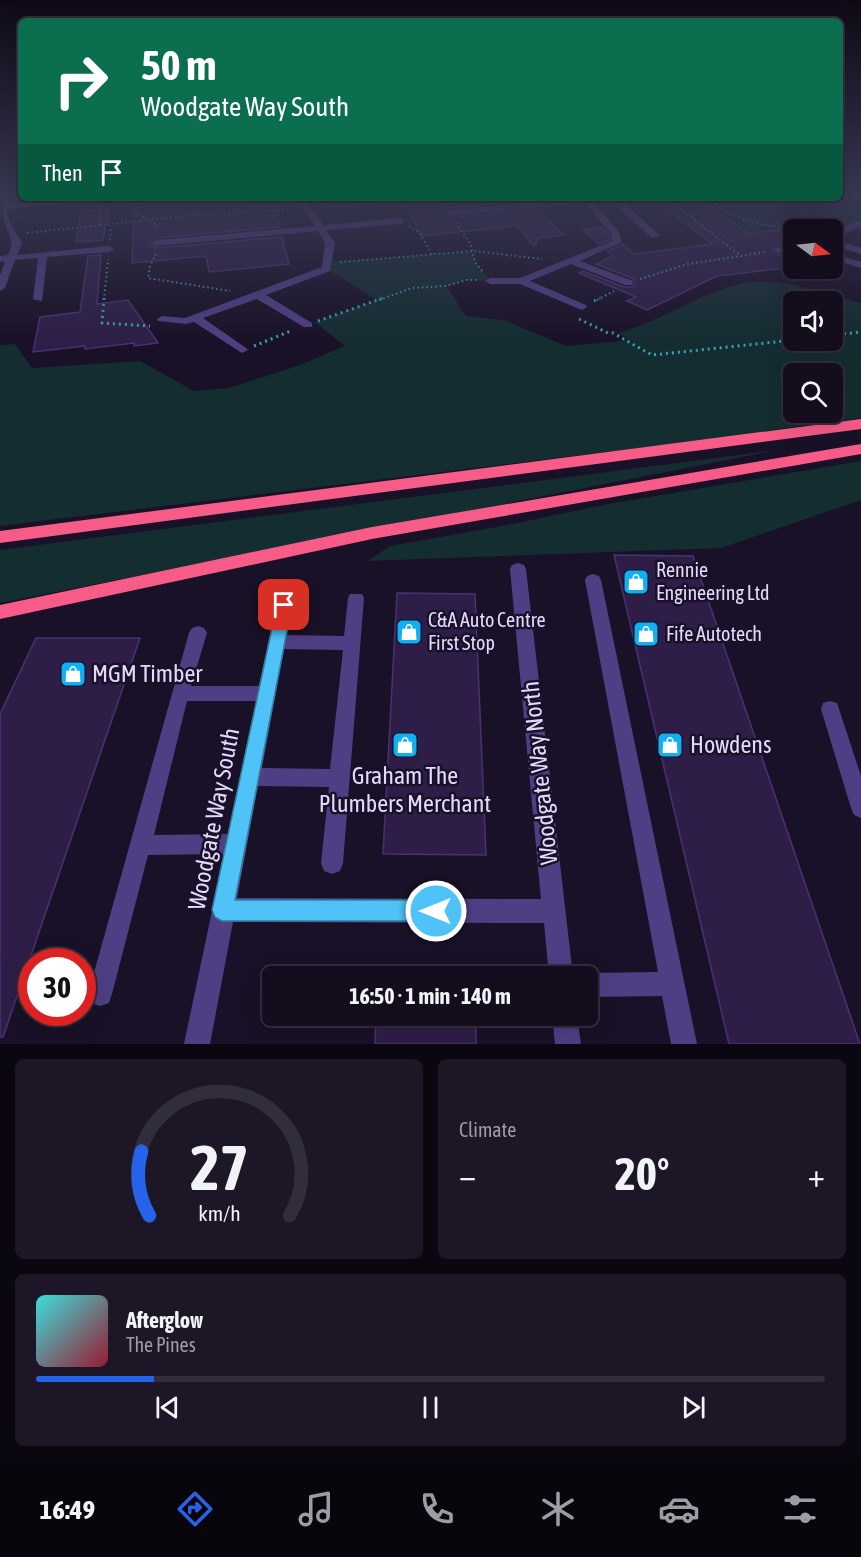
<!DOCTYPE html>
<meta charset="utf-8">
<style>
:root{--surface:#130d1d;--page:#1c1626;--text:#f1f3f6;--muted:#9d9ca4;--line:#322d3b;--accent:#2563eb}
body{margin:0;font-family:"Asap Condensed",sans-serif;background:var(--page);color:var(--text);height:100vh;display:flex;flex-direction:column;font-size:22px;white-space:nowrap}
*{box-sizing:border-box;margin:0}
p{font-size:20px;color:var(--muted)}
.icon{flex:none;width:33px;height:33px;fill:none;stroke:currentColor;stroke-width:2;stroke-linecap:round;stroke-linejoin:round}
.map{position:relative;height:1044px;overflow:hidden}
.side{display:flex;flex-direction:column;gap:15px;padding:15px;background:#0a0710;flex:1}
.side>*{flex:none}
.hud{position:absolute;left:18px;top:18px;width:825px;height:183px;border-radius:9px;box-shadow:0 6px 24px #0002,0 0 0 2px var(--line);background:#0b6e4f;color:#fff;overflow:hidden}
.needle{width:39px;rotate:105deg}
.tools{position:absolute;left:783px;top:219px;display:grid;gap:12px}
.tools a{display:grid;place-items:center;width:60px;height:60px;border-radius:9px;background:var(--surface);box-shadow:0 6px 24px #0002,0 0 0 2px var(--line);font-size:30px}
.speed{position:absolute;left:18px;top:948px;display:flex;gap:12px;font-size:30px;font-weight:700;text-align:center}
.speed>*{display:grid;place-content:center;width:78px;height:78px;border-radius:50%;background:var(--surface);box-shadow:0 6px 24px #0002,0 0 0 2px var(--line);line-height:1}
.speed .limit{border:9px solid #d22;background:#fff;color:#111}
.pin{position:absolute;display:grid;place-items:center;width:51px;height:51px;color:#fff;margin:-26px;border-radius:12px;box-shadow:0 3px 9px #0006}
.me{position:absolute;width:66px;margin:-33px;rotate:270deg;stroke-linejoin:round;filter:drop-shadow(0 0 4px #0008)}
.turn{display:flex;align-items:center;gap:21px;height:126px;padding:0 24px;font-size:27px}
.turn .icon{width:78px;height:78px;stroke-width:2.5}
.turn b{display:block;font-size:42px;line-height:51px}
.then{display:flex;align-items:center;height:57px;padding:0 24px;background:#0003;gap:12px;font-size:22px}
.big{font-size:45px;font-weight:700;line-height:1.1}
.side .tile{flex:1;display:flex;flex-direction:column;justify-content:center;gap:9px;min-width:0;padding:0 21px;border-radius:9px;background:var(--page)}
.side .dial{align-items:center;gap:0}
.dial svg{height:156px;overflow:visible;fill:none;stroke:var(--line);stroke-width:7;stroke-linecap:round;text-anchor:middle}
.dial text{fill:var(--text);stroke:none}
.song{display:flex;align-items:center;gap:18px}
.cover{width:72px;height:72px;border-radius:9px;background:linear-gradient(135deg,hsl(180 70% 55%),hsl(350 70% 35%))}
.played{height:6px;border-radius:3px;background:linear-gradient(90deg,var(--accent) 15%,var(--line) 15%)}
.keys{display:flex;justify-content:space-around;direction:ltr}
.heat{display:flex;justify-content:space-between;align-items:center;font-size:33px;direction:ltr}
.side .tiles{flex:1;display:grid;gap:15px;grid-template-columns:1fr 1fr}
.tile:last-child{grid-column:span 2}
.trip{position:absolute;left:262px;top:966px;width:336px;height:60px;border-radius:9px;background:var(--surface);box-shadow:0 6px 24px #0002,0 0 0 2px var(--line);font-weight:700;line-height:60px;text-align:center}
.dock{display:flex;height:96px;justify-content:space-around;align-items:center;background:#08050c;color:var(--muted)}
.dock .icon{width:42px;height:42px}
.dock .active{color:var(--accent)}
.dock b{font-size:27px;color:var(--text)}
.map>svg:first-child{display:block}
</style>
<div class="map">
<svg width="861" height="1044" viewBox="0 0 861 1044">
<rect width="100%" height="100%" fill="#191127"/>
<path fill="#142d31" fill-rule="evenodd" d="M769,203l18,13 74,-9v22l-10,-1 -18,8 -1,-6 -39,1 -6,-4 -73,8 -14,-11 41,-3 -22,-13z
M472,251l3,11 15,19 -23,-1 -20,6 16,26 4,4 37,4 62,26 56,-5 5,-3 -9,-5c44,-11 90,-46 134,-51 33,-4 77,13 109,21v115l-205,28 -656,80v-181l15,-1 17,24 108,-7 54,30 35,-3 68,-22 48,-20 -30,-24 62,-22 -50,-31 1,-7zM794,302h38v38h-38zM794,374h38v38h-38z
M778,450l-778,153v-53z
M861,461v39l-140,48 -353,13 22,-15 112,-20 106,-22z"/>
<path fill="#2e1e47" stroke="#4a3172" stroke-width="1.5" d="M204,198h47l2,9 23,-1 4,21 -124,11 -6,3v4l6,3 126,-11 7,27 -80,8 -3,-16 -74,7 2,-59z
M403,198h124l2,2 -80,8 -6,5 6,5 90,-8 24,25 -25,3 -4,8 -17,-20 -96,10z
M700,199l47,34 32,-3 15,10v4l-15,1 -7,4 7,6 15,-1v13l-77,9 -70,34 -20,-9 9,-4 -57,-24 4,-2 41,16h9l2,-2 -1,-6 -38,-15 17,-8 -6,-5 16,-7 11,10 78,-10 -53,-41z
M109,208l-6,32 -27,2 5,-31z
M602,227l7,7 1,6 -11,4 -16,-15z
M101,255l-4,49 31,-4 30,43 -24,3v-3l-49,6v-3l-52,6 7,-35 40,-5 8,-56z
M614,555l79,1 167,488h-131z
M397,593l78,1 11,261 -103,-1z
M36,638h104l-137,399h-3v-323z
M376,1016h100v28h-101z"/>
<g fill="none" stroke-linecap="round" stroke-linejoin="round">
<path stroke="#36a4b4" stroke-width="2" stroke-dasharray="1.5 3" stroke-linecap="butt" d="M138,198l-2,15 20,11v7
M355,198l6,16
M428,198l15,7
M666,198l75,58 24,-4
M709,198c32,30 73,31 115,30
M97,204l4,2 -1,21
M322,208l99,-10
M456,223l14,20 5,19 9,11
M409,226l11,7 12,21
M27,233l177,-19 86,-4
M110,240l1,-14
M156,254l-6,12 -2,12 82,13
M340,262l132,-11 70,8
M640,279l48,-15 53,-8
M104,300l4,-41
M379,300l33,-12 34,-2 21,-6h11
M597,300l17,-9"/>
<path stroke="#36a4b4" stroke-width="3" stroke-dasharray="2 4" stroke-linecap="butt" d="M104,298l-2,25 48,3
M594,301l6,-3
M579,319l29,14h5l39,22 142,-15
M318,321l65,-23
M832,335l29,-3
M254,346l37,-15"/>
<path fill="#4e3f84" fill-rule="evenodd" d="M5,197h8l-3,7 71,-6 10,2 -4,2 -79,7c-3,11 9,23 14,34l-5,12 92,-9 5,3 -5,3 -62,5 -5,44 -9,-2 5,-41 -23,2 -10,28 -5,3v-16l5,-14 -5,1v-6l8,-1 4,-12c-7,-21 -12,-23 -7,-46z
M853,197h8v5z
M290,198c17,0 25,14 33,27l78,-7 4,3 -4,3 -75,6 9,13 -5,28 -64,24 46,28v4h-8l-47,-28 -54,19 43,30 2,2 -6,3 -48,-31 -8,2 -28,-3 -1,-2 5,-3 23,2 137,-51 3,-24 -7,-12 -162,15 -5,-3 5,-3 159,-14 -9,-14z
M620,198l40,38 -8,2 -41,-37 -18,2 25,27 4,12 -42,19 53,20v4h-8l-54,-21 -41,17 56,24 1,2 -5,3 -62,-26h-30l-5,-3 5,-3h30l92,-37 -1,-8 -27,-30 -135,13 -4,-3 4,-3 131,-12z
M861,220v6l-29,13v-7z
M832,239l29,9v6l-29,-9z
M794,246v6l-15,1 -5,-3 5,-3z
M832,253l29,9v6l-29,-9z
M518,563l6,2 2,4 47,407h-24l-5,-53 -311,-1 -23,122h-26l40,-190 -76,1 -36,139 -3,9 -9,3 -9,-3 -3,-9 101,-361 3,-5 6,-2 6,2 3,5 -16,53h68l17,-81 2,-4h12l2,4 -5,30 57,1 4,-38 2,-4h12l2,4 -21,265 -3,8 -8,3 -8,-3 -3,-8 8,-76 -71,-1 -21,112 304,1 -31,-330 2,-4zM284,649l59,1 -13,119 -68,-1zM187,701h69l-28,133 -74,1z
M593,574l6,2 2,4 96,464h-26l-9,-48 -74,1v-21h-9l9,-3 70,-1 -73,-392 2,-4z
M830,701l7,2 2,6 22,67v42l-7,-3 -3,-7 -30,-99 2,-6z
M552,1016h25l4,28h-26z"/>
<path fill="#f75b88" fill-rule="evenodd" d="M861,419v10l-861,114v-12z
M861,444v10l-489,85 -372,80v-14l372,-78z"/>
</g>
<linearGradient id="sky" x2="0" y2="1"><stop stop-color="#0e0915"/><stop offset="0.57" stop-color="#383852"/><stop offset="1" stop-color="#383852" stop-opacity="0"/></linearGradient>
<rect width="861" height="343" fill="url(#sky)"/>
<path fill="#4fc3f7" stroke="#337fa1" stroke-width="1.5" d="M284,599l6,2 2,4 -57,295h201l7,3 3,8 -3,7 -7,3h-214l-7,-4 -3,-7 65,-305 2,-4z"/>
<defs>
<g id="shop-square" transform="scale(1.35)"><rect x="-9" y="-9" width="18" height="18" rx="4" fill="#10b1f3" stroke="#191127"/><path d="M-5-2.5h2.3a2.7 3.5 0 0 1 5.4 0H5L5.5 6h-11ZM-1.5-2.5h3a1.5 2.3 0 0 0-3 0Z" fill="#fff"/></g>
</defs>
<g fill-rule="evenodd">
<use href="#shop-square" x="636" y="582"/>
<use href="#shop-square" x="409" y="632"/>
<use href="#shop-square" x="646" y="634"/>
<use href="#shop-square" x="73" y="674"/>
<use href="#shop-square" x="405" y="745"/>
<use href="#shop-square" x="670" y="745"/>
</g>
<g text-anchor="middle" stroke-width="5" stroke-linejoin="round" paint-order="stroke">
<g font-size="20" fill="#e4d9fd" stroke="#191127" text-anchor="start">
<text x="656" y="577">Rennie<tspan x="656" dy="23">Engineering Ltd</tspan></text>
<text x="428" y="627">C&amp;A Auto Centre<tspan x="428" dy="23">First Stop</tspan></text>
<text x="666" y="641">Fife Autotech</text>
</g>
<g font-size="24" fill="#e4d9fd" stroke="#191127" text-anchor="start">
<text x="92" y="682">MGM Timber</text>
<text x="690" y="753">Howdens</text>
<text x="405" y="784" text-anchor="middle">Graham The<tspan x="405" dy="28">Plumbers Merchant</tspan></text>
</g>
<g font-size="24" fill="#e4d9fd" stroke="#191127">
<text transform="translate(540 773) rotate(-96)" y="8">Woodgate Way North</text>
<text transform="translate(214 819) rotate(-79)" y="8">Woodgate Way South</text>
</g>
</g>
</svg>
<div class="tools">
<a><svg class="needle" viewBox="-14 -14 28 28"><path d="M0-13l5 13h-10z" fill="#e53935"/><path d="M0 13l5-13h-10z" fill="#9d9ca4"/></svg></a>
<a><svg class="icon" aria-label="sound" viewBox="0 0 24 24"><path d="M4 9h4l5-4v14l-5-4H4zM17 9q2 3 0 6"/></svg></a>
<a><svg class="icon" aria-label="search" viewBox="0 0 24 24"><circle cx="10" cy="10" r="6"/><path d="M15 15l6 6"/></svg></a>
</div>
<div class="speed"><div class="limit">30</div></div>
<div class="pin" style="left:284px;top:605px;background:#d93025"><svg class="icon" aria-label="arrive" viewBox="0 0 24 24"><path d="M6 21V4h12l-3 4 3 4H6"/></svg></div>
<svg class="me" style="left:436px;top:911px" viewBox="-20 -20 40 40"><circle r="17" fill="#4fc3f7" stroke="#fff" stroke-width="3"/><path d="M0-11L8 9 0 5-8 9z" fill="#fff"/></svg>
<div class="trip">16:50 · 1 min · 140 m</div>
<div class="hud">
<div class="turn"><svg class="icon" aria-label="right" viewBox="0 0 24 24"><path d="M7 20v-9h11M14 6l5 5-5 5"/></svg><div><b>50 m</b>Woodgate Way South</div></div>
<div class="then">Then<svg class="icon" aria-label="arrive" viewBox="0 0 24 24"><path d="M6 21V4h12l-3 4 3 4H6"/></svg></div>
</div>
</div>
<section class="side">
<div class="tiles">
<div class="tile dial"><svg viewBox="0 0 100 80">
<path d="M14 69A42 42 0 1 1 86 69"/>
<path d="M14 69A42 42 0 0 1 10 36" stroke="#2563eb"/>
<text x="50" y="56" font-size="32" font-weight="700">27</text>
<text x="50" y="72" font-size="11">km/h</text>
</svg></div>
<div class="tile"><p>Climate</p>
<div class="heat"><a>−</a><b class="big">20°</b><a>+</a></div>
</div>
<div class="tile">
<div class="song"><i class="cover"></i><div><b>Afterglow</b><p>The Pines</p></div></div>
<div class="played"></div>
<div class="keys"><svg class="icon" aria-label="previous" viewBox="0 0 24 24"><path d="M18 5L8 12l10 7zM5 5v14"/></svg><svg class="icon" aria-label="pause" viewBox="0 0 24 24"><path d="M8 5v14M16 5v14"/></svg><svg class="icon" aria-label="next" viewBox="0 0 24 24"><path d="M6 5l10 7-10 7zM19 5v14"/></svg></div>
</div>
</div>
</section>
<nav class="dock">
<b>16:49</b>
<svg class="icon active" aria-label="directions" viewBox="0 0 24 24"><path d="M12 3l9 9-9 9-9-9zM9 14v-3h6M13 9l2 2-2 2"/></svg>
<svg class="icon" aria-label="music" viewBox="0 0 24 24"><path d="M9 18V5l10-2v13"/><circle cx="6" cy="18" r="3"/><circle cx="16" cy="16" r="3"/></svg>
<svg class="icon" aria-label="phone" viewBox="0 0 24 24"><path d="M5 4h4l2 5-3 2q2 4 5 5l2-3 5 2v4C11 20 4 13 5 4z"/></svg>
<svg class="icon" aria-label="climate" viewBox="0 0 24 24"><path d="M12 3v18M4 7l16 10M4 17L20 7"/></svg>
<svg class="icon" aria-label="car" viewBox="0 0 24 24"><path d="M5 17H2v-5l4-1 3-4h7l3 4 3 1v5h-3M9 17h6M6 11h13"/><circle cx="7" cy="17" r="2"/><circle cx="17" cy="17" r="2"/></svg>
<svg class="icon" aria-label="filters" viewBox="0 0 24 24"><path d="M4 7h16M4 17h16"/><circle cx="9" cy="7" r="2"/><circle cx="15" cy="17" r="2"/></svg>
</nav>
